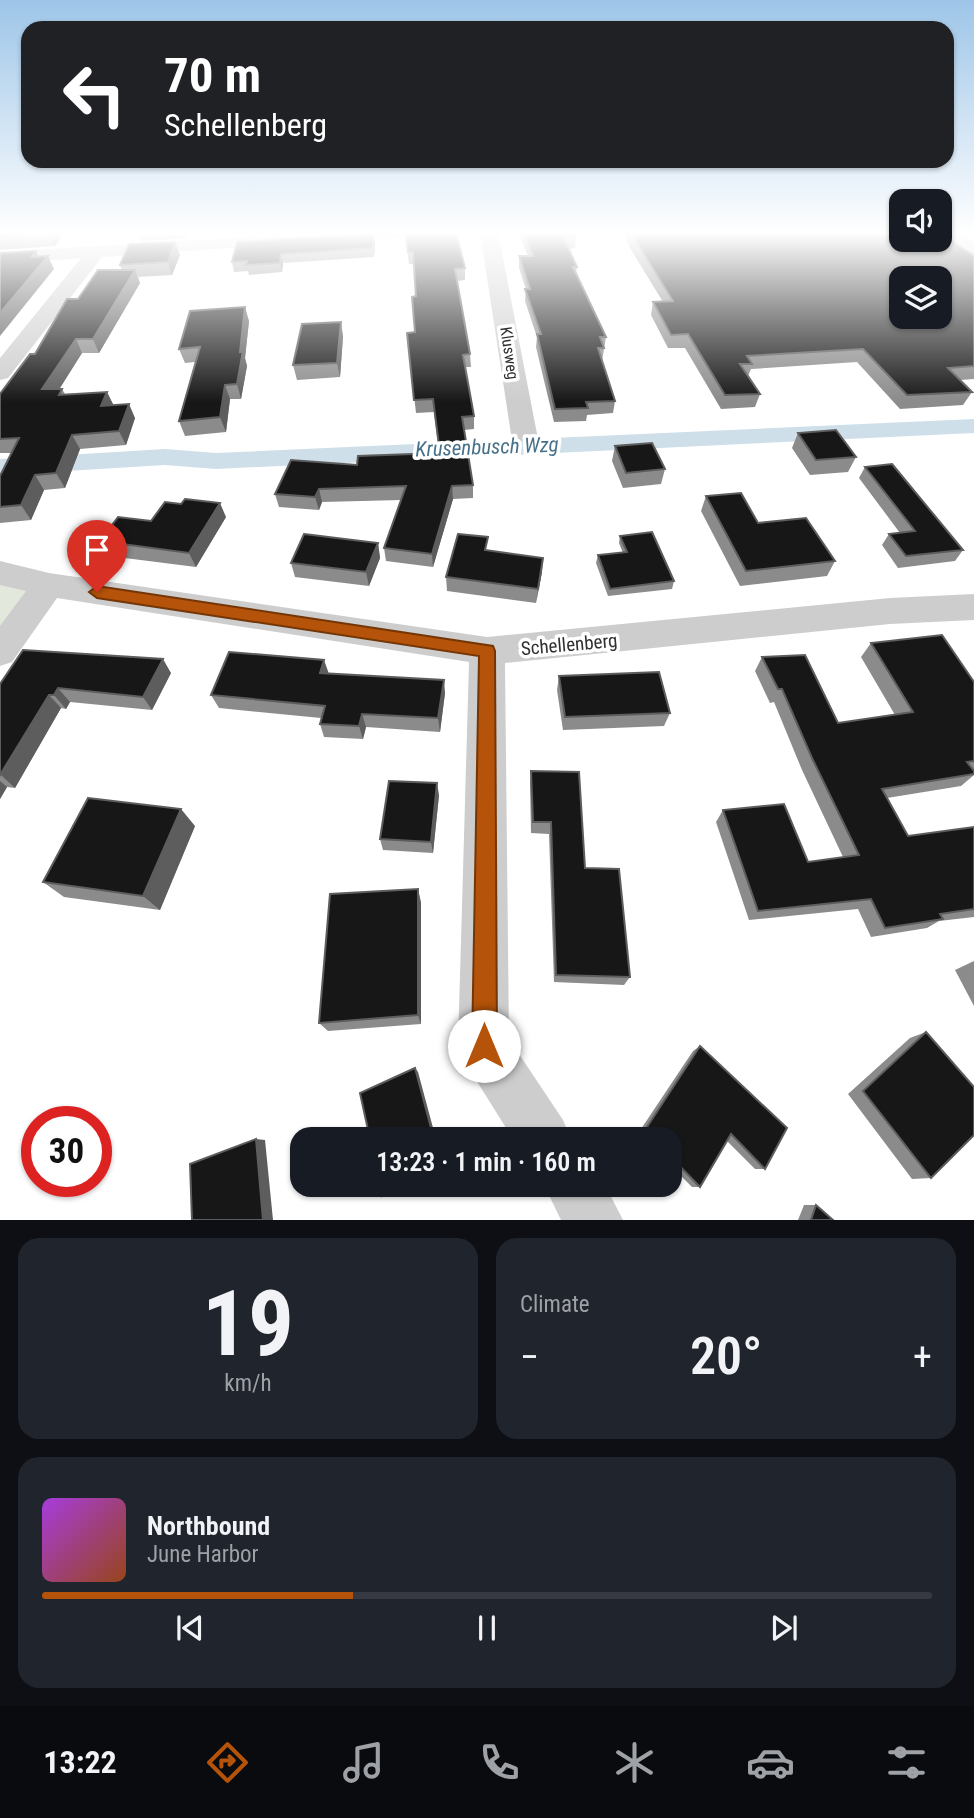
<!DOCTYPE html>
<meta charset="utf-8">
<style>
:root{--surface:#171b24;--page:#20242c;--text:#f1f3f6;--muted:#9ea1a6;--line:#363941;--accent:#b45309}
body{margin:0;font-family:"Roboto Condensed",sans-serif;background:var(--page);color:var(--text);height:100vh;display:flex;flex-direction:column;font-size:26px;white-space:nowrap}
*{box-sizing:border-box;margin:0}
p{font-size:23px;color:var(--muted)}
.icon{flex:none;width:38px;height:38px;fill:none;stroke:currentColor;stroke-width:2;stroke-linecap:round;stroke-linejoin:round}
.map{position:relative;height:1220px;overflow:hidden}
.panel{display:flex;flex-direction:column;gap:18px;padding:18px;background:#0d0f14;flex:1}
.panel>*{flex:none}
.banner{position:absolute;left:21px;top:21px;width:933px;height:147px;border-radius:21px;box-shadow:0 2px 5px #0004;background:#202124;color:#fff;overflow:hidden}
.buttons{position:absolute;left:889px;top:189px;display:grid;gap:14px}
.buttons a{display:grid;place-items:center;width:63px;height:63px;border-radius:14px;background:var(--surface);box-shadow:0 2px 5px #0004;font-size:35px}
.speed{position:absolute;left:21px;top:1106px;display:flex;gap:14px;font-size:35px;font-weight:700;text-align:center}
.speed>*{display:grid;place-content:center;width:91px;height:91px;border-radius:50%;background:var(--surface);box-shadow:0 2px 5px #0004;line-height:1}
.speed .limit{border:10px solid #d22;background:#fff;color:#111}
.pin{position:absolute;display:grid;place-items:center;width:60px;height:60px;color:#fff;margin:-72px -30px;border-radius:50% 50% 50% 0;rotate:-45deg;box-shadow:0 0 7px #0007}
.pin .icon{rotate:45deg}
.me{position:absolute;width:77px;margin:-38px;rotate:0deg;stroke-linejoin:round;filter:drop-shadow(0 0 5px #0008)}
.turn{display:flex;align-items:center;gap:24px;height:147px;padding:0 28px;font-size:32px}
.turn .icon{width:91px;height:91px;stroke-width:2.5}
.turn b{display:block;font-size:49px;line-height:60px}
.big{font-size:52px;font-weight:600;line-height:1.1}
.panel .widget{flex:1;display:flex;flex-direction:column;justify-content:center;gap:10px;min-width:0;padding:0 24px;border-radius:21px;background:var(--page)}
.panel .dial{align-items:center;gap:0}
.dial b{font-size:91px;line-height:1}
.song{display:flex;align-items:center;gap:21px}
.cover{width:84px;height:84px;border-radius:10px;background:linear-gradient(135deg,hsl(280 70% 55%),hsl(20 70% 35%))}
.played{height:7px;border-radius:4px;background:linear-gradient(90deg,var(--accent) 35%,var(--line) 35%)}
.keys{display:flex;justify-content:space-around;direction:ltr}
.heat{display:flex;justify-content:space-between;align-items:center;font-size:38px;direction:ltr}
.panel .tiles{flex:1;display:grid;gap:18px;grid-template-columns:1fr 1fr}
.widget:last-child{grid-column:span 2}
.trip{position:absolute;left:290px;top:1127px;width:392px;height:70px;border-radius:21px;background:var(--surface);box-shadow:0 2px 5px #0004;font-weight:600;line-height:70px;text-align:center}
.tabs{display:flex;height:112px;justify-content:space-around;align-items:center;background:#090b0e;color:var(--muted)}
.tabs .icon{width:49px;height:49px}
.tabs .active{color:var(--accent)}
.tabs b{font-size:32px;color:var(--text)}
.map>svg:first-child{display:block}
</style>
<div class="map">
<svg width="974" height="1220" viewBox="0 0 974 1220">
<rect width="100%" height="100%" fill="#fff"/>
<path fill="#e3e8dd" d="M0,581l40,9 -40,55z"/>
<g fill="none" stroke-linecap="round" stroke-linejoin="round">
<path fill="#cedfe9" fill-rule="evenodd" d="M974,419v14l-758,36 -51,-4 -165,10v-16l165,-10 51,4z"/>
<path fill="#cdcdcd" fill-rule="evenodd" d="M331,232h95l-9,5 -92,4 -3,-4z
M480,232h18l39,202 -4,6 -9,2 -9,-2 -4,-6z
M940,232h19l15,10v15l-7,-2z
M280,235l9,5 -3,4 -184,13 -94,121 -8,2v-22l81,-100 -81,6v-12z
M0,561l49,12 438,64 403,-39 84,-4v26l-84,4 -385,39 4,376 54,81 8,19h-58l-47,-75 -8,-18 11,-384 -412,-64 -45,64 -12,4v-40l26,-35 -26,-6z
M544,1185h61l18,35h-62z"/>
</g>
<path fill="#8b8b8b" d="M0,232h65l-10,14 -55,4z
M138,232h50l-2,6 -44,3z
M242,232h78l-77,3z
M405,232l60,36v12l-8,1 13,73 1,13h-6l9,49v13l-10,1 9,55v13l-20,1 -20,68 -47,-6 -2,-13 17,-48 -79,2 -3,8 -40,-3 -4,-13 82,-29 82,-11 -5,-42 -18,1 -9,-80 8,-1 1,-36 -2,-32h-5z
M518,232h55l3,5 -1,11 -6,1 8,18 -1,8 30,62 -4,24 13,40 -2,12 -26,2 -1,6 -32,1 -18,-75 1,-10 -12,-36 1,-12 -7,-21v-12h9z
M623,232h278l73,24v123l-14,1 12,12 -9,13 -63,4 -43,-47 -106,7 -3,7 12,18 -5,13 -34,2 -36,-61h-17l-17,-33 2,-13h10l-33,-54z
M237,242h138l-1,15 -91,6 -1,9 -33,3 -1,-4 -14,1 -2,-10z
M180,255l-8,20 -34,2 2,6 -41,70h-17l-23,36h3l3,5 42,-2 6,13 22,13 -9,27 -46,4 -15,39 -21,2 -13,30 -31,3v-47l11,-23h-11v-59l35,-40 43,-55 44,-29 -2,-5z
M249,321l-4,37 2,8 -6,33h-11l-4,33 -41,4 -6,-15 16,-59 -10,1 -6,-14z
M341,322l2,15 -3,40 -43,3 -4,-15z
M798,433l58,24 -8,15 -38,3 -18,-27z
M615,446l50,23 -4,15 -38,4 -11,-27z
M865,467l98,83 -8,11 -57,7 -16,-23 7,-11 11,-1 -41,-55z
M706,496l129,65 -8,15 -87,10 -39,-75z
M226,517l-30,50 -87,-11 -9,-15 51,-20z
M620,536l54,45 -2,8 -64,7 -12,-33 2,-8 25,-2 -4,-10z
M378,543l2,15 -11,28 -74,-9 -4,-14z
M488,551l54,21 -6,31 -89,-12 -1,-14z
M871,643l103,39v93l-13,11 -74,12 21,38 66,-9v90l-35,4 -12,7 -56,9 -13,-28 -109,11 -33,-98 7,-12 85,52 35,-5 -41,-87 -28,-68 -4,1 -15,-32 7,-14 76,66 57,-8 -34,-58z
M171,673l-19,37 -82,-8 -4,7 -5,-1 -46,80 -8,-1 -7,12v-115z
M328,673l117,20 -5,39 -74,-5 -3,12 -39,-2 -4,-13 1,-6 -102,-10 -8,-13z
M559,676l111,37 -6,13 -101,4 -6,-40z
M531,771l54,97 45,109 -6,8 -70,-3 -5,-148 -18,-1 -1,-50z
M439,795l-6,58 -50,-3 -3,-11z
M195,826l-35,84 -96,-13 -21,-15z
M418,889l3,14v121l-93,7 -9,-8z
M974,961v45l-19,-36z
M926,1032l5,146 -19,1 -64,-85 62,-56z
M700,1046l65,123h-10l-28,-28 -27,46h-8l-22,-22v-26h-24l-7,-7 54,-81z
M804,1205h12l17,15h-35z"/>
<path fill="#5d5d5d" d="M51,232h14l-10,14 -6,-12z
M374,233l1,9 -1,15 -1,-9z
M175,242l5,13 -8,20 -4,-13z
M36,251l6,12 6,-7 6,13 -54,67v-23z
M281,254l2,9 -1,9 -2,-9z
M135,270l5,13 -41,70 -6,-14z
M245,307l4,14 -4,37 2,8 -6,33 -4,-15z
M341,322l2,15 -3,40 -3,-14z
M76,339l6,14 -32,51 -8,-15z
M225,385l5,14 -4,33 -6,-15z
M107,392l7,14h-13z
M129,404l6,14 -9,27 -7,-14z
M72,435l8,14 -15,39 -9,-15z
M35,475l9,15 -13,30 -10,-15z
M452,486l1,13 -20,68 -1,-13z
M319,489l3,13 -3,8 -4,-13z
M220,503l6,14 -30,50 -7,-14z
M378,543l2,15 -11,28 -3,-14z
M543,558l-1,14 -6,31 2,-14z
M163,659l8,14 -19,37 -9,-13z
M324,660l5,14 -9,-1z
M444,680l1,13 -5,39 -2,-14z
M58,688l12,14 -4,7 -12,-14z
M49,695l12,13 -46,80 -14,-13z
M362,714l4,13 -3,12 -4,-13z
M0,781l7,6 -7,12z
M437,783l2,12 -6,58 -2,-11z
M181,809l14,17 -35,84 -17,-14z
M418,889l3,14v121l-3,-9z
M415,1068l3,4 18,67h-2z
M256,1139l9,1 8,80h-10z
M405,1185h4l-22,11h-5z"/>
<path fill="#171717" stroke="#5d5d5d" stroke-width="2" fill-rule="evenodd" d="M0,232h51l-2,2 -49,3z
M405,232h51l9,36 -10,1 15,85 -7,1 11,61 -12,1 11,68 -21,1 -20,68 -48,-6 22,-62 -87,3 -4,8 -40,-3 16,-34 66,5 1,-9 82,-3 -7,-54 -19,1 -7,-67 8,-1 -3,-35 4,-1 -3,-44h-5z
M523,232h50l3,5 -12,1 13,29h-4l33,70h-6l4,11h-6l17,53 -29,1 2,6 -33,1 -18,-75h4l-16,-45h5l-11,-33h14z
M630,232h271v8h39v-7l34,23v110l-26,2 24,24 -65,3 -44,-46 -116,7 5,8h-12l20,30 -35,1 -37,-61 -17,1 -18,-33 20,-1zM901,278h39v39h-39z
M374,233l-1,15 -92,6 -1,9 -34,2 1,-4 -15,1 5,-20z
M175,242l-7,20 -48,3 9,-21z
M36,251l-4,6 16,-1 -48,57v-60z
M98,270h37l-42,69h-17l-34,50h20l-3,6 48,-3 -6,14 28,-2 -10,27 -47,4 -16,38 -21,2 -14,30 -21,2v-31l19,-38 -19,1v-45l30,-40h5l32,-55h11z
M245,307l-5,45 3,-1 -6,33 -12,1 -5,32 -41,4 21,-74 -21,2 11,-38z
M341,322l-4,41 -44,2 9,-41z
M836,430l20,27 -40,3 -18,-27z
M652,443l13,26 -39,4 -11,-27z
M892,464l71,86 -57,6 -17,-22 26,-3 -50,-64z
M741,493l17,30 48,-5 29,43 -89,10 -40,-75z
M185,499l35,4 -31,50 -89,-12 18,-24 33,4 14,-19 16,2z
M652,532l22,49 -64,8 -12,-34 29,-3 -7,-16z
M304,534l74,9 -12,29 -75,-9z
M458,534l30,3 -3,13 58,8 -5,31 -92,-12z
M942,635l32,47v79l-7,1 7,9v3l-92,15 26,47 66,-9v82l-34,5 3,5 -58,9 -14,-29 -113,12 -35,-101 61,-6 24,58 51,-7 -47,-97 -30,-69h-4l-16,-32 43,-2 33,68 75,-11 -42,-69z
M23,650l140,9 -20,38 -85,-9 -4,7h-5l-49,80v-91z
M229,652l95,8 -4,13 124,7 -6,38 -76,-4 -3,12 -39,-2 5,-18 -114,-11z
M659,672l11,41 -105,4 -6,-41z
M531,771l48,1 6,96 34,1 11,108 -74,-2 -5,-153h-18z
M389,781l48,2 -6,59 -51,-3z
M88,798l93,11 -38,87 -100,-14z
M418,889v126l-99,8 11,-129z
M926,1032l48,55v48l-43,43 -68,-87z
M700,1046l87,82 -22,41 -34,-35 -31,53 -30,-31v-17h-16l-9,-9z
M415,1068l19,71h-64l-10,-46z
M256,1139l7,81h-71l-2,-56z
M380,1185h25l-23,11z
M816,1205l17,15h-22z"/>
<linearGradient id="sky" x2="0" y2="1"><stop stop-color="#9dc5e8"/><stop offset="0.58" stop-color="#fff"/><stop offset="1" stop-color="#fff" stop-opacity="0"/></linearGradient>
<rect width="974" height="402" fill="url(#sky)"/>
<path fill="#b45309" stroke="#753606" stroke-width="2" d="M97,586l396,60 2,5 2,395 -4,9 -9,3 -8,-3 -4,-9 7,-390 -382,-58 -8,-6z"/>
<g text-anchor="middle" stroke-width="7" stroke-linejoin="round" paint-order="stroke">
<g font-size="16" fill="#303030" stroke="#fff">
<text transform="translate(510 353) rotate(82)" y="6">Klusweg</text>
</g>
<g font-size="19" fill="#303030" stroke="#fff">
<text transform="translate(569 644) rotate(-5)" y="7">Schellenberg</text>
</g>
<g font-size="21" font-style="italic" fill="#477189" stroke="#fff">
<text transform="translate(487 447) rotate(-2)" y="7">Krusenbusch Wzg</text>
</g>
</g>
</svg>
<div class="buttons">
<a><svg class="icon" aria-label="sound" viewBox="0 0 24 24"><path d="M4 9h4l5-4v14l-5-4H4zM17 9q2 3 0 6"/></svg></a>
<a><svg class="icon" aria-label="layers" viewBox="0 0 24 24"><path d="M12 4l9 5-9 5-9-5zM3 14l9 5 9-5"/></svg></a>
</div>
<div class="speed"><div class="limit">30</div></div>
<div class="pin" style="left:97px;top:592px;background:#d93025"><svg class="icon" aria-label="arrive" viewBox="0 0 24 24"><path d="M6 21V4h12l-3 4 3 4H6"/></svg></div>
<svg class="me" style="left:484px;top:1046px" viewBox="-20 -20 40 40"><circle r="19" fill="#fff"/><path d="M0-13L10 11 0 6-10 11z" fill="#b45309"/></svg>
<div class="trip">13:23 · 1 min · 160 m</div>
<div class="banner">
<div class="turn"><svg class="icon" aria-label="left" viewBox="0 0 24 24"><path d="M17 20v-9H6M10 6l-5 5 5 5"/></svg><div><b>70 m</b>Schellenberg</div></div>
</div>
</div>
<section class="panel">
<div class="tiles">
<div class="widget dial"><b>19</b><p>km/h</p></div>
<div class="widget"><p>Climate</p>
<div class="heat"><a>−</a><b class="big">20°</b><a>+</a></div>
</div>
<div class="widget">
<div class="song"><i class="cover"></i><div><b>Northbound</b><p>June Harbor</p></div></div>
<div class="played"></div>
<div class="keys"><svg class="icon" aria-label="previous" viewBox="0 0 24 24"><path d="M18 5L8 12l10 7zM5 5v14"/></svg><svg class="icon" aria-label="pause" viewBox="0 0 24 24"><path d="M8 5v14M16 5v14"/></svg><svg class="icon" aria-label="next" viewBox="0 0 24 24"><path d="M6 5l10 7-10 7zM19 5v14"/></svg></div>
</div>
</div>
</section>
<nav class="tabs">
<b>13:22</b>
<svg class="icon active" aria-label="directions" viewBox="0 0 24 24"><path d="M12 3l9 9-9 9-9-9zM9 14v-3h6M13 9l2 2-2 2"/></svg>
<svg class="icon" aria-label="music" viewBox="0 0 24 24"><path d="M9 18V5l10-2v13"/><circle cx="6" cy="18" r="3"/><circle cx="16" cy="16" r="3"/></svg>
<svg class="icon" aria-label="phone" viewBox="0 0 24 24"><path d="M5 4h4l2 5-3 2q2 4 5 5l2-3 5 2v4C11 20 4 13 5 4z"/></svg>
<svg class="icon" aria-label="climate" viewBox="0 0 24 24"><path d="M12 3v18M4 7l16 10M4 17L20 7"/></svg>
<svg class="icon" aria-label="car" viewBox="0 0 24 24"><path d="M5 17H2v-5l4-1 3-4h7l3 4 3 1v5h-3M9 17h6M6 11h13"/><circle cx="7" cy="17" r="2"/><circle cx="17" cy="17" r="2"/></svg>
<svg class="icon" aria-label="filters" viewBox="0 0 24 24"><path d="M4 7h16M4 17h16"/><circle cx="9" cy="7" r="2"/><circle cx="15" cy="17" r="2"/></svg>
</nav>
